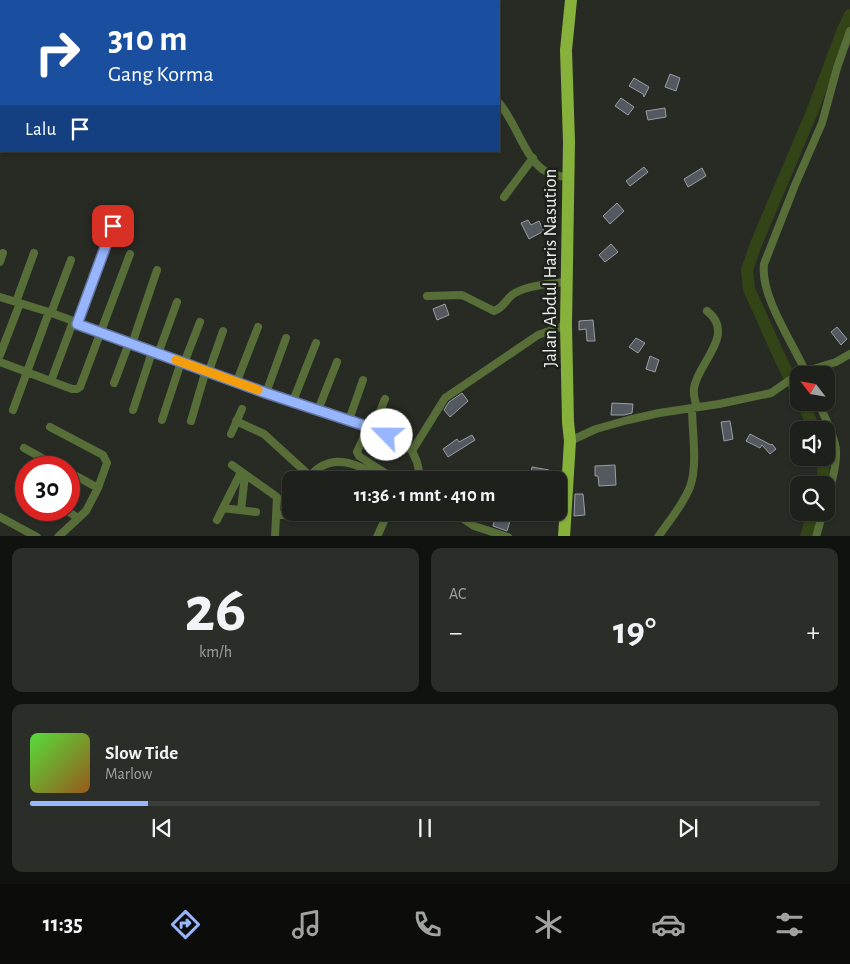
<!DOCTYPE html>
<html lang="id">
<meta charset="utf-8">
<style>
:root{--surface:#1e201b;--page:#2b2d28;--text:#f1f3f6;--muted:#a1a3a3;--line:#3c3e3a;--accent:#97b6fd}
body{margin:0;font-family:"Alegreya Sans",sans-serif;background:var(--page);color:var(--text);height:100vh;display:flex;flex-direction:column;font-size:19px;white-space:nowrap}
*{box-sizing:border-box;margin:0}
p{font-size:16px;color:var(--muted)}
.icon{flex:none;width:28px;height:28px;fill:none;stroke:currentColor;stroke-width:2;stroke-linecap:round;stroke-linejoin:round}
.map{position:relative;height:536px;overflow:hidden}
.panel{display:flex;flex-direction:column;gap:12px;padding:12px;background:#10120f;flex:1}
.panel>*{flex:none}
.hud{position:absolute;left:0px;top:0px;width:500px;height:152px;box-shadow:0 1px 4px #0004,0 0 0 1px var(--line);background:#1a4fa0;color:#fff;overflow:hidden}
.needle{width:32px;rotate:301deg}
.buttons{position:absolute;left:790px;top:366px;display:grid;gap:10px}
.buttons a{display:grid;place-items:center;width:45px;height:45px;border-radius:10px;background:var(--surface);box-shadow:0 1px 4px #0004,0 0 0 1px var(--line);font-size:25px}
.speed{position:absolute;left:15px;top:456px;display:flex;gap:10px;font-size:25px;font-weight:700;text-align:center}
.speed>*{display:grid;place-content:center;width:65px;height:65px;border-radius:50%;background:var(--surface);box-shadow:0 1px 4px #0004,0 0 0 1px var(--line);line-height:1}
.speed .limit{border:8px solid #d22;background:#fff;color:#111}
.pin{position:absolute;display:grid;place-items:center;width:42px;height:42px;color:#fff;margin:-21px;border-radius:10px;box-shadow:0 2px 8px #0006}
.me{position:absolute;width:55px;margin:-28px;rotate:293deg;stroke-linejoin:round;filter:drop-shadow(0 0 4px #0008)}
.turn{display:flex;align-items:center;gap:18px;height:105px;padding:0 25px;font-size:22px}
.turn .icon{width:65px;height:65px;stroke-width:2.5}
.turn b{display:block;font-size:35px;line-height:42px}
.then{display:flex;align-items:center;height:48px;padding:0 25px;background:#0003;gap:10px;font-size:19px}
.big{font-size:38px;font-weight:700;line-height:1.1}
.panel .tile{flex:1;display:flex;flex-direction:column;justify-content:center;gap:8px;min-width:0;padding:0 18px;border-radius:10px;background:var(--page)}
.panel .dial{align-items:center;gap:0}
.dial b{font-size:65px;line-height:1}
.song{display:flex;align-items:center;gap:15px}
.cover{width:60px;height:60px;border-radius:8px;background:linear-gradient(135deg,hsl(110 70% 55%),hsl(30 70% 35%))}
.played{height:5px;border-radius:2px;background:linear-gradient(90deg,var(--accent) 15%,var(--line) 15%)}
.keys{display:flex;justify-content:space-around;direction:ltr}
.heat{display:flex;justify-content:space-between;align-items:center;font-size:28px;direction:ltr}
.panel .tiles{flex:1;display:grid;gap:12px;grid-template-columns:1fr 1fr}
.tile:last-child{grid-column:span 2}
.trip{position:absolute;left:282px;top:471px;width:285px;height:50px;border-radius:10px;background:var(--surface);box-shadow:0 1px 4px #0004,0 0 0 1px var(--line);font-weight:700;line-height:50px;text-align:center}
.menu{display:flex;height:80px;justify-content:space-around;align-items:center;background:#0c0d0b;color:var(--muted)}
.menu .icon{width:35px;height:35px}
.menu .active{color:var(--accent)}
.menu b{font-size:22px;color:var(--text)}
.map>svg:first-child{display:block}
</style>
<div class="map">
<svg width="850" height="537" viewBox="0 0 850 537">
<rect width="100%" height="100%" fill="#282b24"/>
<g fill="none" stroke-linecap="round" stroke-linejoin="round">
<path stroke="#334416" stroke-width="12" d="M799,397l-19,-39 -31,-69 -2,-19 9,-26 56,-132 30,-80 8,-17
M802,402l13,28
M822,485l1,-6 1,-21
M806,537l7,-25"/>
</g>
<path fill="#54585f" stroke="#9a9ea6" d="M670,74l10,4 -4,13 -11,-4z
M634,78l15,9 -5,10 -1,-3 -14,-8z
M621,98l13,9 -6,8 -13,-9z
M665,108l1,9 -18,3 -2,-9z
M644,167l4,5 -18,14 -4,-5z
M702,168l4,8 -18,11 -4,-8z
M617,203l7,8 -14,13 -7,-8z
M528,220l3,5 8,-4 5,10 -15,8 -8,-16z
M611,244l7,8 -13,10 -6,-7z
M445,304l4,11 -12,5 -4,-11z
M593,320l2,21h-8l-1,-12 -7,1v-9z
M837,327l10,12 -6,6 -10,-13z
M636,338l9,5 -7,10 -9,-6z
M650,356l9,4 -4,12 -9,-3z
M462,393l6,8 -18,16 -6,-7 5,-8z
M612,403l21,1 -1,9 -8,2h-13z
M730,421l3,18 -9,2 -3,-19z
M750,434l21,11 1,-1 4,5 -6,5 -8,-9 -2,3 -14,-7z
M472,435l3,5 -27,17 -5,-8 14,-10 2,3z
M615,465l1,20 -17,1 -1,-10h-3v-10z
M532,467l17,3 -2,10 -17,-2z
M575,494h8l2,21 -11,1z
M495,518l15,3 -3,10 -14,-5z"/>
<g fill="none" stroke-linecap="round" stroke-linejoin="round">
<path stroke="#586e39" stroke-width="8" d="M39,0l10,1
M281,0l3,1
M499,103c16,18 25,52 43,66 7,5 18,7 26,9
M504,197l29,-39
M0,262l3,-9
M427,296l35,-1 32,16c10,-3 13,-14 21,-18 12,-7 38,-10 52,-11
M0,297l49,15 217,81 106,35 30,14 10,9 5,11 4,18
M16,302l18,-49
M51,313l20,-53
M77,324l36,-98
M132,344l25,-74
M158,354l19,-52
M0,355l20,-52
M0,362l72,27h5l3,-2 50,-133
M184,363l16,-41
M209,371l14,-40
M807,375c-13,-31 -47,-78 -43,-111l31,-79 27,-62 15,-55 13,-37
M51,381l22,-59
M237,381l21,-54
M114,383l15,-40
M266,393l20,-55
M293,401l23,-58
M818,402c6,14 17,34 18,48 1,16 -5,36 -10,51
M697,407c-2,-6 -4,-13 -3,-19 3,-24 43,-54 13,-77
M13,410l36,-98
M133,410l19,-58
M318,410l19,-48
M162,420l19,-58
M349,420l14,-40
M191,421l15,-51
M236,421l28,13 46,42
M50,427l53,28 4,8 -9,25 -12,23 -28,26
M368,427l-11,25 2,4 37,24
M373,429l12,-30
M231,434l11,-25
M570,441l26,-12 32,-9 31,-7 60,-9 52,-11 29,-20 36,-11 14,-8
M24,448l36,20
M412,451l33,-53 93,-63 28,-10
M232,465l45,32 -2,40
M69,472l29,16
M308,479c21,-29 50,-16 75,1
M223,508l33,4
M66,510l12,8
M241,510l4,-35
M453,512l21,14 34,11
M276,514l30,4
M0,517l37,20
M217,520l24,-48
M377,537l11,-25
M658,537c11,-16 25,-32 32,-50 8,-22 2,-56 2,-79
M816,537l7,-25"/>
<path stroke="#86b13a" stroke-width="12" d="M564,537l6,-96 -2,-19 -2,-97 3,-183 -3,-92 5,-50"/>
</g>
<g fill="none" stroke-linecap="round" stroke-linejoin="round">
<g stroke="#6276a4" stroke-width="12">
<path id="route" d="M113,226l-36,98 189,69 106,35 15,7"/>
</g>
<use href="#route" stroke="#97b6fd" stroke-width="9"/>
<path stroke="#f59e0b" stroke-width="9" d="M176,360l82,30"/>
</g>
<g text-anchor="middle" stroke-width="5" stroke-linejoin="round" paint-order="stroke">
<g font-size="19" fill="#ebede8" stroke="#1e211b">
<text transform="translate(549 268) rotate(-90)" y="7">Jalan Abdul Haris Nasution</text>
</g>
</g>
</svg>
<div class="buttons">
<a><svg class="needle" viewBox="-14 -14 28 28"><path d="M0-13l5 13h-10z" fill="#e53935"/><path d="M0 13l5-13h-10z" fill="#a1a3a3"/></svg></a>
<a><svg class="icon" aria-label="sound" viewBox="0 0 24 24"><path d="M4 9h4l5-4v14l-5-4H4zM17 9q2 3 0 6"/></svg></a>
<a><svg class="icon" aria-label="search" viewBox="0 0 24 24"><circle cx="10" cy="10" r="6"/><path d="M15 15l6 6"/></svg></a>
</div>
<div class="speed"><div class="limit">30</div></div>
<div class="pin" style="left:113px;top:226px;background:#d93025"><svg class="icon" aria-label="arrive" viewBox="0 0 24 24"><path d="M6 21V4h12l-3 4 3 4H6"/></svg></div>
<svg class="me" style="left:387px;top:435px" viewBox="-20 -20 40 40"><circle r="19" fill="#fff"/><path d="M0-13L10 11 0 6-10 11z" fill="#97b6fd"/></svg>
<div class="trip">11:36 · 1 mnt · 410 m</div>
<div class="hud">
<div class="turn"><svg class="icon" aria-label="right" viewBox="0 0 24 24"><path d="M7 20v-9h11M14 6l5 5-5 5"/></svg><div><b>310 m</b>Gang Korma</div></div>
<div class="then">Lalu<svg class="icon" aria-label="arrive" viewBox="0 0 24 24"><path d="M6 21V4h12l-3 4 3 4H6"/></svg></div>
</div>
</div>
<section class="panel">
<div class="tiles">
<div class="tile dial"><b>26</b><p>km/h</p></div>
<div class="tile"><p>AC</p>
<div class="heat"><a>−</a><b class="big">19°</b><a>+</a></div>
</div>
<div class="tile">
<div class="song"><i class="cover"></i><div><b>Slow Tide</b><p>Marlow</p></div></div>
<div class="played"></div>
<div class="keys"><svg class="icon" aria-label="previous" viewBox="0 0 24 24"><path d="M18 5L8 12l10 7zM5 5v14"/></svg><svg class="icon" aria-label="pause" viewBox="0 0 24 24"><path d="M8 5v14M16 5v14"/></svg><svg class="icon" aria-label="next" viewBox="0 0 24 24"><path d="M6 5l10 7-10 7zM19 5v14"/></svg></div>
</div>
</div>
</section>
<nav class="menu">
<b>11:35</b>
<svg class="icon active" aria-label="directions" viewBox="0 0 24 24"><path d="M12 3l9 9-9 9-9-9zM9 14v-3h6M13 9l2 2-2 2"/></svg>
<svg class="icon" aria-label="music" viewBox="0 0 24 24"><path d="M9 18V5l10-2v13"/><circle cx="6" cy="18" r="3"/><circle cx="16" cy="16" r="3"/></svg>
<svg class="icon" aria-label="phone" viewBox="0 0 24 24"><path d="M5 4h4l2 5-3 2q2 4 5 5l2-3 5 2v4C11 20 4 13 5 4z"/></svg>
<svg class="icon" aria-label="climate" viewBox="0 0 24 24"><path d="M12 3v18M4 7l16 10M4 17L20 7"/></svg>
<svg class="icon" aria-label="car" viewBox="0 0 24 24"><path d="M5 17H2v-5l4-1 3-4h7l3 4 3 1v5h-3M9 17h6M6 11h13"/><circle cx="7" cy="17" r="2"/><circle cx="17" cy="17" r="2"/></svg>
<svg class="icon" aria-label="filters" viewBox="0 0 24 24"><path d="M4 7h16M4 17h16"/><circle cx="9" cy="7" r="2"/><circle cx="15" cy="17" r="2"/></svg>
</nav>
